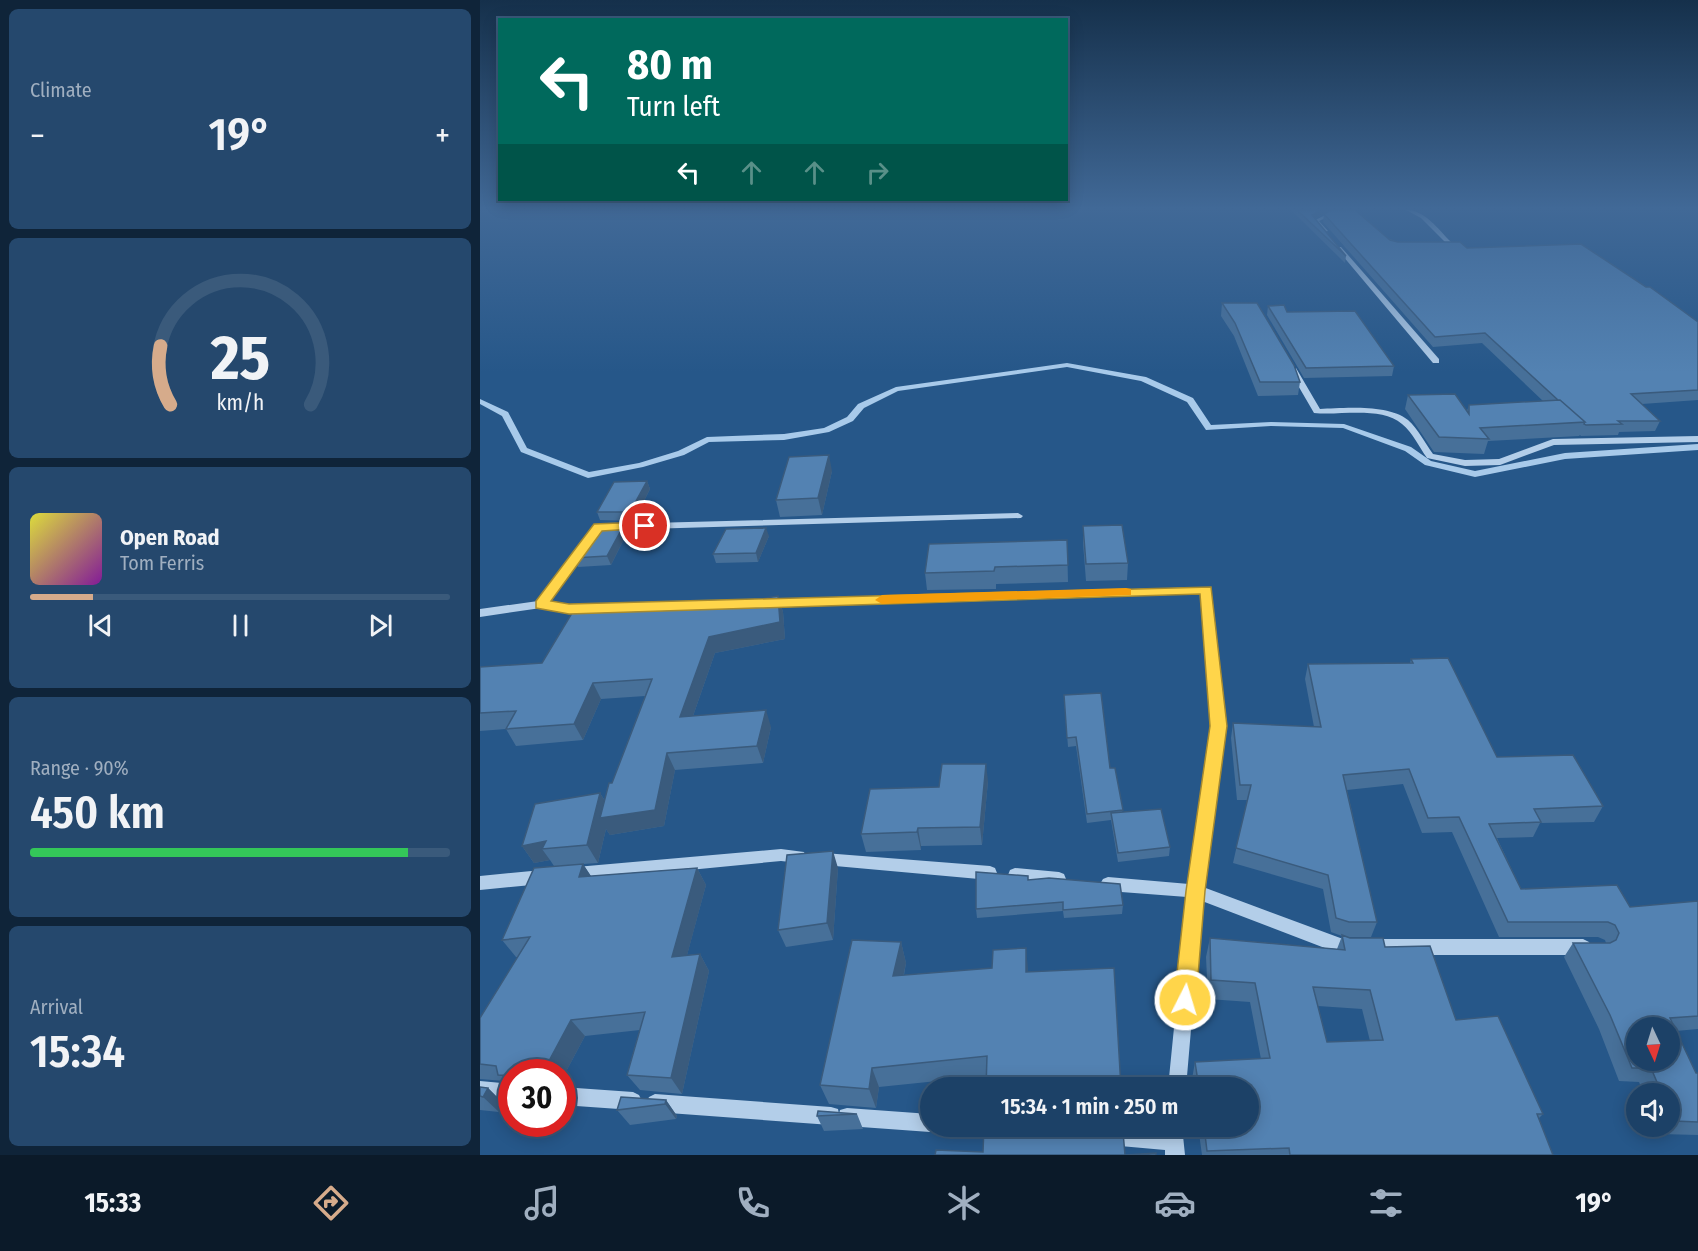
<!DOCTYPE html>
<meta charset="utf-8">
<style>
:root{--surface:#1c4167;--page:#25486d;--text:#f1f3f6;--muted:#a0afc0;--line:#3a5a7b;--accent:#d6ab8b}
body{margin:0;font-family:"Fira Sans Condensed",sans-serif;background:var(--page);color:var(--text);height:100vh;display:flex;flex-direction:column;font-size:22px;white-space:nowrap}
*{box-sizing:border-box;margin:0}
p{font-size:20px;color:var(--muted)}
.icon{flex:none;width:33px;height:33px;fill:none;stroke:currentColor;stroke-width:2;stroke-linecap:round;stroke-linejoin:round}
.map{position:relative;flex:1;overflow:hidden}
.side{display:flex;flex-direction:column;gap:9px;padding:9px;background:#0f2439;width:480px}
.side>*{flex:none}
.hud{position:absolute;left:18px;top:18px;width:570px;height:183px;border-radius:0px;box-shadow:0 3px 15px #0003,0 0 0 2px var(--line);background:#00695c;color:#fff;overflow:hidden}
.needle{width:39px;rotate:176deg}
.buttons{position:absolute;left:1146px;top:1017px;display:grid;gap:12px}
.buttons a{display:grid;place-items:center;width:54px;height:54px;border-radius:50%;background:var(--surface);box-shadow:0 3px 15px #0003,0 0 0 2px var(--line);font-size:30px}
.speed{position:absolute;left:18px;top:1059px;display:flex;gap:12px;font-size:30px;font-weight:700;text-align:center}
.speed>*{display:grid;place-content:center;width:78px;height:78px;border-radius:50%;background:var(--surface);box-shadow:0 3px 15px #0003,0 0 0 2px var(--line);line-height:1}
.speed .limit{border:9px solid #d22;background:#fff;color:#111}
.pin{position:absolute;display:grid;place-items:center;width:51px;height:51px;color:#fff;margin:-26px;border:3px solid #fff;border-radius:50%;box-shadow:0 2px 6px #0007}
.me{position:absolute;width:66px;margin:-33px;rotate:5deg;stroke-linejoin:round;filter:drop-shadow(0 0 4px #0008)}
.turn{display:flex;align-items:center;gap:21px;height:126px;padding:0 30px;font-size:27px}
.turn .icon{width:78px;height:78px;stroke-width:2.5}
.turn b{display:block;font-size:42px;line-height:51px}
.lanes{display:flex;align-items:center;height:57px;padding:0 30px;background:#0003;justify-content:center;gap:30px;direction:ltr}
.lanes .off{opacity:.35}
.big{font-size:45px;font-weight:600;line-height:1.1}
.side .widget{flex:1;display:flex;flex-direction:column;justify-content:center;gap:9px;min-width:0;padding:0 21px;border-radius:9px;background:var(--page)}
.side .dial{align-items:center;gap:0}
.dial svg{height:156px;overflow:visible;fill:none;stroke:var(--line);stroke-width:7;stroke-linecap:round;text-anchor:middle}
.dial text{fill:var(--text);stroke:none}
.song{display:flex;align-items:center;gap:18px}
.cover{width:72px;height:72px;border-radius:9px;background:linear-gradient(135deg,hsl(60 70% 55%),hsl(290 70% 35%))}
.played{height:6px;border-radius:3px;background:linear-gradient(90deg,var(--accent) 15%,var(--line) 15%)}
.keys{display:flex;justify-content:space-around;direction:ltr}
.heat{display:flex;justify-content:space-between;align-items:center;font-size:33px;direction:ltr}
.charge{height:9px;border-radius:4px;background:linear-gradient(90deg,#34c759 90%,var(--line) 0)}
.trip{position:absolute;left:440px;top:1077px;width:339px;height:60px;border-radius:30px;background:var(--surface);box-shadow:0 3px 15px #0003,0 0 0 2px var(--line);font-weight:600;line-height:60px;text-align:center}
.menu{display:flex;height:96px;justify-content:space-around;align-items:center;background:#0b1a29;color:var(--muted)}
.menu .icon{width:42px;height:42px}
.menu .on{color:var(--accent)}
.menu b{font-size:27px;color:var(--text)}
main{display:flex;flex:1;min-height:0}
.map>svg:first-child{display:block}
</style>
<main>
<section class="side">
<div class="widget"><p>Climate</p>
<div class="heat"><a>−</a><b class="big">19°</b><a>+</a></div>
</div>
<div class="widget dial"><svg viewBox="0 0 100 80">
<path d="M14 69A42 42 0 1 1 86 69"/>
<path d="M14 69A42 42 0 0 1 9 39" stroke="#d6ab8b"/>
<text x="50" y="56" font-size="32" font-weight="700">25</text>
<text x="50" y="72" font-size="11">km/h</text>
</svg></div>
<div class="widget">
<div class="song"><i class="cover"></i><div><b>Open Road</b><p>Tom Ferris</p></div></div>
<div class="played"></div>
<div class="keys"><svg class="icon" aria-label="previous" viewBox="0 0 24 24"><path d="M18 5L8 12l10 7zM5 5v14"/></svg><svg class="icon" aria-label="pause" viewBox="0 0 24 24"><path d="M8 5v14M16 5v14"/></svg><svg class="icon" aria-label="next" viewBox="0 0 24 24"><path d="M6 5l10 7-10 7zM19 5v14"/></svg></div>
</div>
<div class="widget"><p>Range · 90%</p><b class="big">450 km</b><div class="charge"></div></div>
<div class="widget"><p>Arrival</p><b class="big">15:34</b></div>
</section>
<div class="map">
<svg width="1218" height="1155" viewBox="0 0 1218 1155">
<rect width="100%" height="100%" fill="#265789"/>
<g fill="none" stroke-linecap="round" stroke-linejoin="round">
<path fill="#a8caea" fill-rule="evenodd" d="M587,363l79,14 47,21 18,27 60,-3 73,2 67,23 20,14 44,10 90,-18 133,-9v6l-133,9 -90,18 -50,-12 -20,-14 -62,-23 -72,-2 -65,4 -19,-28 -46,-21 -74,-14 -169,24 -34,17 -11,13 -24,11 -45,8 -75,2 -25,13 -41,12 -55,11 -67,-26 -19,-36 -22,-12v-5l28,13 19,36 62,24 50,-9 39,-12 29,-14 77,-3 40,-6 23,-11 11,-13 38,-17z"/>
<path fill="#b3cee9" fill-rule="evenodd" d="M856,210h7l-24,11 9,10 -5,1 -10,-11z
M926,210c19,0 32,19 45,32v2h-4l-26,-26z
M857,247h4l98,112v4h-6l-96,-114z
M810,368h6l24,41c23,-1 68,-5 88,11 10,9 17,23 25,34l32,6 34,-1 54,-20 145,-3v6l-144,3 -54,20 -35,1 -38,-8c-8,-11 -14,-25 -25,-34 -21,-18 -63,-8 -88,-11l-25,-43z
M538,513l5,3 -2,2 -408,12 -5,-3 5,-3z
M102,546l5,3 -39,53 21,3 126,-4 5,4 -5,4 -126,4 -28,-5 -61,9v-8l58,-8 40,-54z
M726,587l5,3 13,136 -21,161 140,52h9l6,3 2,5 -2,5 -6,3h-9l-141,-54 -16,187h-18l19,-191 -79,-6 -5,-2 -3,-5 3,-5 5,-2 81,7 23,-158 -11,-132 -434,13 -5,-4 5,-4z
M301,849l23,3 2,5 -2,5 -5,1 -18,-2 -205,20 -5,-2 -2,-5 2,-5 5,-2z
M344,853l166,13 5,2 2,5 -2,5 -5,2 -166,-15 -5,-1 -2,-5 2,-5z
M535,868l44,4 5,2 2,5 -2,5 -5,2 -44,-4 -5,-2 -2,-5 2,-5z
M62,870l5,2 2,5 -2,5 -5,2 -62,6v-14z
M893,939h210l6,3 2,5 -2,5 -6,3h-210l-6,-3 -2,-5 2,-5z
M0,1081l32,3v18l-32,-3z
M82,1087l71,5 6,3 3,6 -3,6 -6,3 -71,-5z
M175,1094l176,13 7,2 1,5 1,-4 7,-2 83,6v12h8l-1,4 -7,2 -83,-6 -7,-2 -1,-5 -1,4 -7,2 -176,-13 -6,-3 -3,-6 3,-6z
M485,1126h42v2l-2,7c-11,4 -27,2 -38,-2z
M684,1126h18l3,29h-20v-5l-56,-5 -7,-2 -2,-7 2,-7 7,-2 55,4z"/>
</g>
<path fill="#477099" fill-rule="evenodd" d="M811,210h40l-16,9 31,37 -1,7z
M844,214l74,28 69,6 231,74v78l-56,4 18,17 -5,10 -36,1 -1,3 -37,1 -1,-1 -1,1 -91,5 -4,13 -50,-2 -29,-43 3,-14 59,16 2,-6 74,-4 -61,-58 -49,4 -110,-125z
M742,303l78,79 -2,13 -40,1 -24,-60 -13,-20z
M788,306l19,6 107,54 -2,10 -88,2 -37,-63z
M352,471l-10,44 -42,2 -4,-17z
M167,481l3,8 -16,32 -34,-1 -3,-8z
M145,523l3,8 -17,34 -33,2 -4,-9z
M603,526l45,37 -1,17 -41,1 -3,-38z
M289,536l-11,26 -42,1 -3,-9z
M587,540l1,42 -72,2v5l-69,1 -2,-17z
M298,596l5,16 2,27 -70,14 -22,63 78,11 -8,36 -88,7 -11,56 -54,9 -4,-6 -8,34 -15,1 8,12 106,-8 9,17 -19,70 13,-1 9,17 -27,123 -42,-4 -13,-15 13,-45 -55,6 -23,43v-7h-50v16l-8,-7 -24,-2v-61l38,-61h-2l-14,-17 52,-74 -4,-6 -16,3 -12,-17 78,-53 5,8 40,-105 -44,3 -18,41 -67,6 -10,-17 -26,2v-64l62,-4 125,-53 82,-9z
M931,659l86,98 106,49 -9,16 -54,1 -7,14 -36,1 24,51 109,18 68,-6v128l-22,2 20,42h2v62l-38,-1 -2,-8h12v-32h-26l-5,-12 -20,-1 -20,-52 -35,-72 9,-14h33l-1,-3 -7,-3h-99l-47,-105 -30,1 -19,-49 -56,6 30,132 -6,15h-25l39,10 71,73 87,94 -5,5 15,36h-351l-4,-29h50v-38h-55l-1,-9 3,-17 66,-3 -11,-57 -42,-3 -2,-42 4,-19 127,11 5,-13 -11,-4 -8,-43 -90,-26 14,-63h-10l-6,-62 2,-15 81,4 -9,-48 3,-15 102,-1zM838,1006l44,3 8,32 -43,1z
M584,695l46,73 13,42 -1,2 48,35 -1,9 -51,6 -7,-42 -24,3 -11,-77 -8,1z
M508,781l-6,64 -61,1v4l-55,2 -5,-18 78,-47z
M358,868l-5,72 -47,7 -8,-17z
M548,880l95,25 -1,9 -58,4 -1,-7 -86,7 -1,-9z
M421,942l5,21 -2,12 88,-7 -6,108 -107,11 -3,21 -47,-4 -9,-19z
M0,1087l8,1 16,16 -5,8 -19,-2z
M186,1100l11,16 -1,3 -46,6 -13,-15z
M377,1114l6,15 -39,2 -7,-15z"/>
<path fill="#3a5b7d" d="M841,210h10l-20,11 1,-6z
M349,455l3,16 -10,44 -4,-17z
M167,481l3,8 -16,32 -4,-9z
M145,523l3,8 -17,34 -4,-9z
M286,528l3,8 -11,26 -2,-9z
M298,596l5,16 2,27 -70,14 -28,80 -7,-16 29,-80z
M113,683l8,16 -18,41 -9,-16z
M286,710l5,17 -8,36 -6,-17z
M187,753l8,17 -11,56 -54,9 -4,-6 -8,34 -11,-18 13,-52 11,18z
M506,764l2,17 -6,64 -2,-18z
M438,828l3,18v4l-4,-18z
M66,841l-4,8 8,11 -16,3 -12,-17z
M353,851l5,17 -5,72 -6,-17z
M103,864l11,17 -15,-4z
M217,868l9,17 -24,89 -10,-17z
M421,942l5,21 -7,34 -6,-21z
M546,948l2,21 -1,23 -1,-20z
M220,954l9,17 -27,123 -11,-16z
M91,1020l14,16 -23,43v-7h-19z
M392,1068l7,19 -3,21 -7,-19z
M8,1088l16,16 -5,8 -16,-15z
M186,1100l11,16 -1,3 -11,-15z"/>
<path fill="#5382b2" stroke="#3a5b7d" stroke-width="1.5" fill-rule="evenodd" d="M817,210h24l-9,5 34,41z
M851,210h24l35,30 8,2h62l7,6 114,-4 65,43h4l48,35v68l-67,4 29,27h-42l4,3 -36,1 -2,-1 1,-2 -25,-22h-2l-73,-67 -50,4 -111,-123z
M742,303h35l37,62 6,17h-40l-25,-59z
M804,305l3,7 68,-1 39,55 -88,2 -38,-62z
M975,394l14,20v-9l91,-5 25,22 -105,6 9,11 -50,-2 -31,-42z
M349,455l-11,43 -42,2 13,-43z
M167,481l-17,31h-33l17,-30z
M145,523l-18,33 -33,2 25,-34z
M642,525l6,38 -42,1 -3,-38z
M286,528l-10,25 -43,1 13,-25z
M587,540l1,25 -73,2 -1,4 -69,2 4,-29z
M298,596l2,26 -71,15 -29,80 86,-7 -9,36 -90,7 -12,57 -55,8 9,-35h3l40,-104 -59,4 -19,41 -68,5 10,-18 -36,2v-46l62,-4 30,-50 95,-3 1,-4 81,-5z
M968,658l49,99 76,-2 30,51 -69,3 7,13 -52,2 32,65 96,-4 13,22 68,-6v115l-28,2 26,55h2v49l-24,-1 -4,-11v-16h-8l-11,-26h-19l-22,-53 -37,-72h37l6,-3 3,-7 -4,-8 -7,-3h-100l-49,-105 -31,1 -19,-49 -66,6 34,147h-28l-13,-4 -8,-43 -92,-27 15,-63h-11l-7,-62 88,4 -13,-63 105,-1 -2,-4zM1156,1028h34v32h-34z
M621,693l9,75h5l8,42 -36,4 -11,-77 -9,1 -3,-43z
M462,764h44l-6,63 -62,1 -1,4 -56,2 9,-45 69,-2z
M120,793l-13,52 -45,4 4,-8 -24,5 13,-42z
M681,809l9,38 -52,6 -7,-40z
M353,851l-6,72 -49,7 9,-75z
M103,864l-4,13 118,-9 -25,89 28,-3 -29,124 -44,-3 18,-63 -74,8 -28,52h-31v4l-14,-1 -2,-9 -16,-2v-46l50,-81 -28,3 32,-72z
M496,872l52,4v4l21,-2 71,6 3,21 -60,5v-8l-87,7z
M862,935l8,3h33l2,9 45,-1 26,74 42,-4 45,98h-6l16,41h-263l-1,-7 -82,3 -3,-25h44v-38h-49l-4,-26 75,-4 -15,-75 -44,-3 -1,-42 135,12zM833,987l57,3 13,50 -56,2z
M372,940l49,2 -8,34 99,-8 1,-18 33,-2v24l88,-4 7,120h-135l1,-32 -115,12 -3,21 -49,-4z
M0,1087l8,1 -5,9 -3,-1z
M141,1097l45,3 -1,4 -48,6z
M338,1111l39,3 -40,2z
M504,1126h74l65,6 2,23 31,-2v2h-221l1,-5 47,2z"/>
<linearGradient id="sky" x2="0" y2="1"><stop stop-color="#15304b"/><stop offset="0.56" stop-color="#416997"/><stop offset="1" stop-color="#416997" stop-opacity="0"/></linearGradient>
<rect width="1218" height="372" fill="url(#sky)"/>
<path fill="#ffd54a" stroke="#a68a30" stroke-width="1.5" d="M165,522l6,4 -2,2 -47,3 -51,70 18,3 642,-17 16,139 -22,165 -9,109 -3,8 -8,3 -8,-3 -3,-8 12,-109 24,-165 -10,-132 -631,20 -33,-6v-7l58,-77z"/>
<path fill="#f59e0b" d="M646,588l5,1v6l-249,9 -7,-4 7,-5z"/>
</svg>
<div class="buttons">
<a><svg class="needle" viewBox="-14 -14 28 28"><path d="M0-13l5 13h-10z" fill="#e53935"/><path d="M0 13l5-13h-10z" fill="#a0afc0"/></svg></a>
<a><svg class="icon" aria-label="sound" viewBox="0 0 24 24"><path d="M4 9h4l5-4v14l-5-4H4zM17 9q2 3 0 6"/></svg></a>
</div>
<div class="speed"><div class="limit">30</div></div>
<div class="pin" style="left:165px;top:526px;background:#d93025"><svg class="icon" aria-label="arrive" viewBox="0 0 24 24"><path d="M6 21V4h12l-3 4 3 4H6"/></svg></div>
<svg class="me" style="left:705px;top:1000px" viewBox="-20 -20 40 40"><circle r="17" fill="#ffd54a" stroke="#fff" stroke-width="3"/><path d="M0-11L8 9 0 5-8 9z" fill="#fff"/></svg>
<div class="trip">15:34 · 1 min · 250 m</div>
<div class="hud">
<div class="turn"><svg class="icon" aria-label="left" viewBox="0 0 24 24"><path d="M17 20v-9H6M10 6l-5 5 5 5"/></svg><div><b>80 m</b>Turn left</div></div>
<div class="lanes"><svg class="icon" aria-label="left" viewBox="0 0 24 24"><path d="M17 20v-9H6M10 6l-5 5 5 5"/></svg><svg class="icon off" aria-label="ahead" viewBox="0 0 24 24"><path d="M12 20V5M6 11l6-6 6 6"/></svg><svg class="icon off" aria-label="ahead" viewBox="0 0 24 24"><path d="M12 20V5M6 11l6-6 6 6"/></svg><svg class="icon off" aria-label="right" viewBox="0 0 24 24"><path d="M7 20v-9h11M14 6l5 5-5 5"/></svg></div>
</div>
</div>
</main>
<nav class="menu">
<b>15:33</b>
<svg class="icon on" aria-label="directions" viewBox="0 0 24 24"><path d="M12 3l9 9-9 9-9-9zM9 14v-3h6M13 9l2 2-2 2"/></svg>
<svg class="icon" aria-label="music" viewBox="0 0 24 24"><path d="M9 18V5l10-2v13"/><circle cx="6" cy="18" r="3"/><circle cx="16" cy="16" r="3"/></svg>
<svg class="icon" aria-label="phone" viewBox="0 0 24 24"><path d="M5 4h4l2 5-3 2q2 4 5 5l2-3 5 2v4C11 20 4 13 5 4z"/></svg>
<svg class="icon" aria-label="climate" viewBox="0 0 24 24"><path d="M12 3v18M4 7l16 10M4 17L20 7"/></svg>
<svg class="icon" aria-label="car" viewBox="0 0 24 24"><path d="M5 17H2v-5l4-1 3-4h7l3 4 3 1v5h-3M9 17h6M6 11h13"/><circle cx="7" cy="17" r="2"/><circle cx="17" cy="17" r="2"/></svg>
<svg class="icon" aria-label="filters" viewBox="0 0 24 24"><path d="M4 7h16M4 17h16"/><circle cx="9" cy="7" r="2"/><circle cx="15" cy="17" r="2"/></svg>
<b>19°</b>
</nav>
